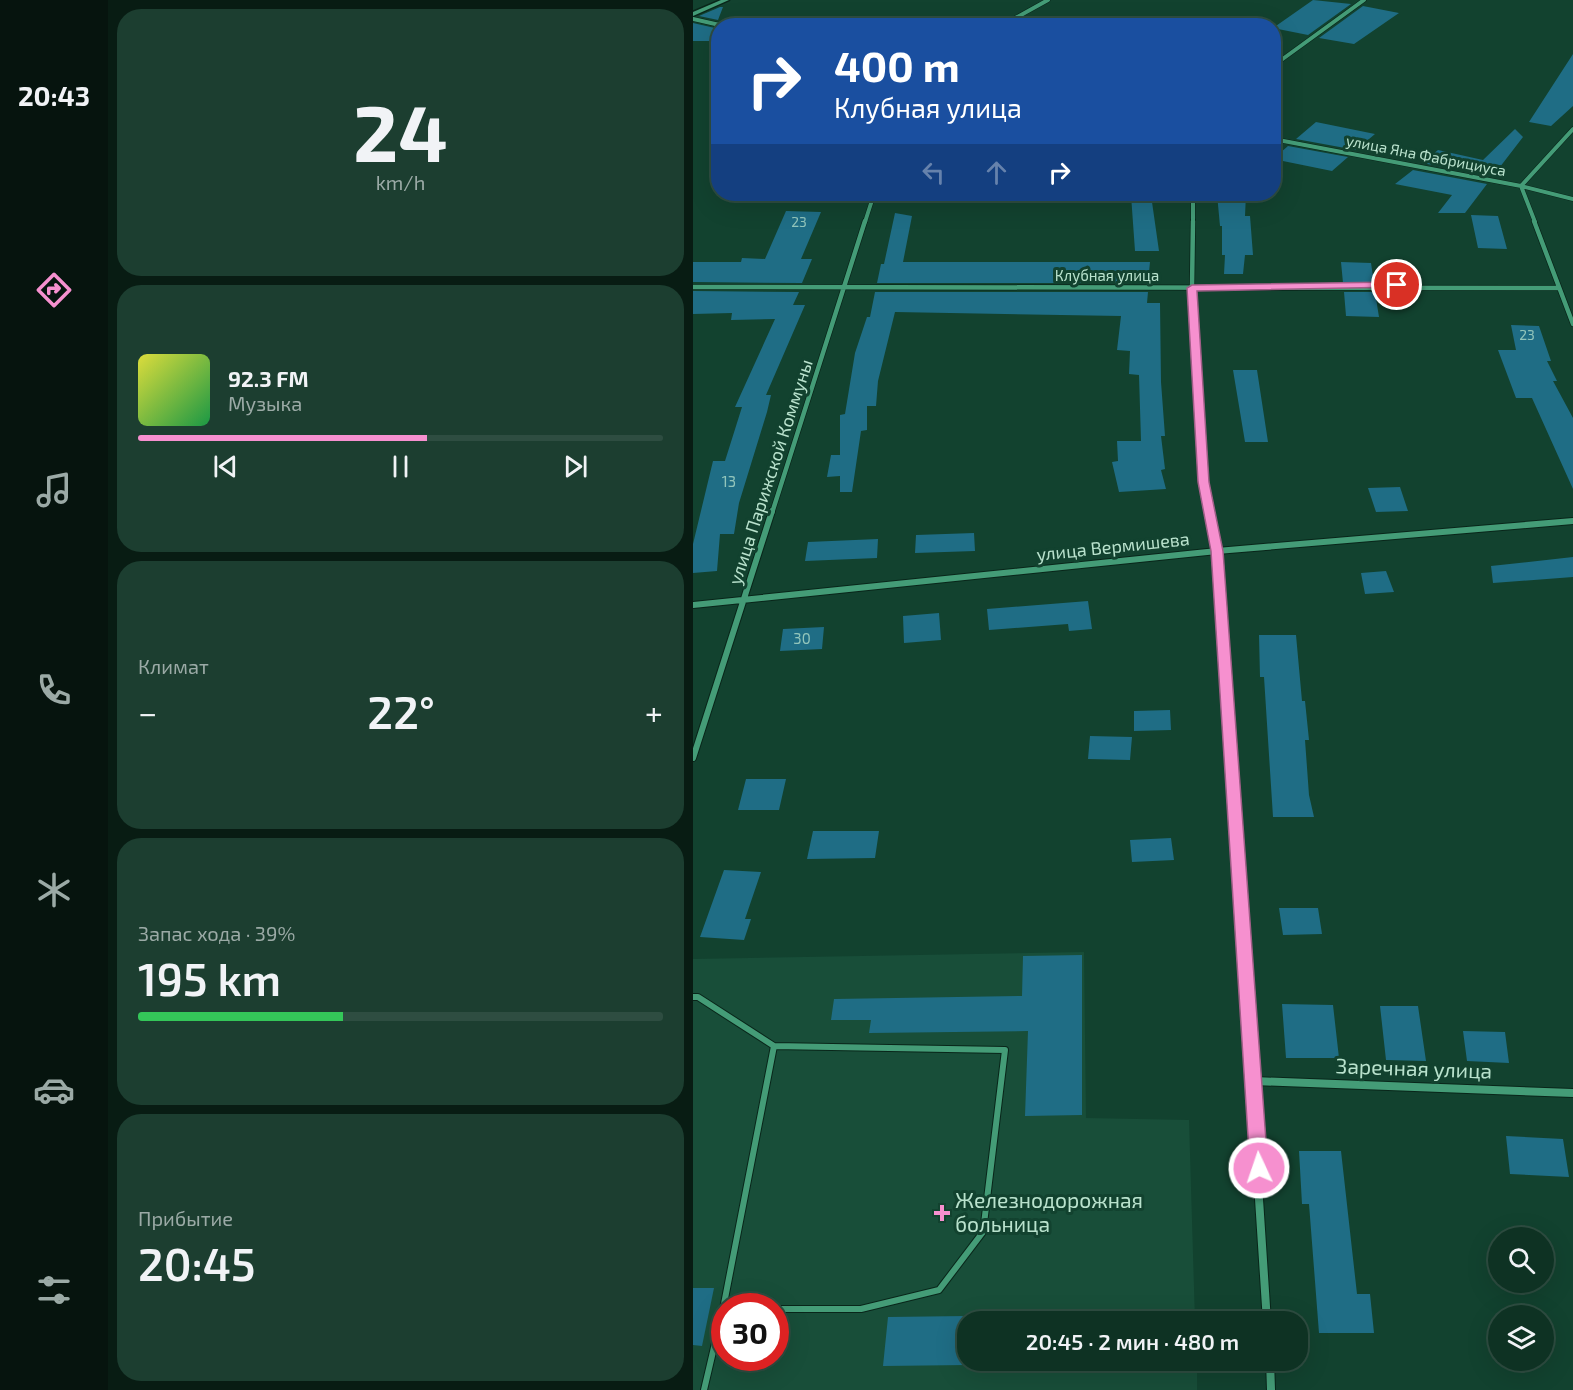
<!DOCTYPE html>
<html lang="ru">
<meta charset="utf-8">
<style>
:root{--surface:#0e3223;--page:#1c3e30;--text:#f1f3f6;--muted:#9baaa6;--line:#2e4d41;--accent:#f690cf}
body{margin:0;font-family:"Exo 2",sans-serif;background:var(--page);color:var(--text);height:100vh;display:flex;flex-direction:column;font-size:22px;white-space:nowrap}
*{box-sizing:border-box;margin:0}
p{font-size:20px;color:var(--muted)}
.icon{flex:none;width:33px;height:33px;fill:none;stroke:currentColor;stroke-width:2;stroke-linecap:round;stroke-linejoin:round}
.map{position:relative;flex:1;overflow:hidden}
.details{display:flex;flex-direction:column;gap:9px;padding:9px;background:#081c13;width:585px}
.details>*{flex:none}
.guide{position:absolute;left:18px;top:18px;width:570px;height:183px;border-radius:24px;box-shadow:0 6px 24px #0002,0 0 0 2px var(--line);background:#1a4fa0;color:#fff;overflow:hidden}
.buttons{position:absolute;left:795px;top:1227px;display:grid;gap:12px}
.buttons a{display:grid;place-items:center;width:66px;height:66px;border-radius:50%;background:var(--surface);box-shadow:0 6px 24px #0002,0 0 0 2px var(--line);font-size:30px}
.speed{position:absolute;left:18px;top:1293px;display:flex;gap:12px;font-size:30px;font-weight:700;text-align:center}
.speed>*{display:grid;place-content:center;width:78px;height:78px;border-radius:50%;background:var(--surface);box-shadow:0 6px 24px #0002,0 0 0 2px var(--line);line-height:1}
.speed .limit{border:9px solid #d22;background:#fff;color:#111}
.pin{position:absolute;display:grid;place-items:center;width:51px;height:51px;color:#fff;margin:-26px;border:3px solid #fff;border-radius:50%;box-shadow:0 2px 6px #0007}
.me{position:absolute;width:66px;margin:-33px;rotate:357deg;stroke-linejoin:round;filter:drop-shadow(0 0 4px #0008)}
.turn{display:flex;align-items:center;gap:21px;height:126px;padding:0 24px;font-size:27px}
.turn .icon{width:78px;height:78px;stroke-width:2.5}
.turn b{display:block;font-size:42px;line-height:51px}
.lanes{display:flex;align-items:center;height:57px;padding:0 24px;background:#0003;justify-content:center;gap:30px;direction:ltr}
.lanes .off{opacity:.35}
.big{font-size:45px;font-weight:600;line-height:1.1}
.details .tile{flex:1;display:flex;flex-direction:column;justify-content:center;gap:9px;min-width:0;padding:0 21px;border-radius:24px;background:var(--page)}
.details .dial{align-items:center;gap:0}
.dial b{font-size:78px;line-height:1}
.song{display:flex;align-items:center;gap:18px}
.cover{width:72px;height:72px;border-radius:9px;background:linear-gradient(135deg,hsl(60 70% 55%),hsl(140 70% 35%))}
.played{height:6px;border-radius:3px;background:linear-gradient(90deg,var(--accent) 55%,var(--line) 55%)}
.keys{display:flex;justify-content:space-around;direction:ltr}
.heat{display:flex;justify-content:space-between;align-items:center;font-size:33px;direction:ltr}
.charge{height:9px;border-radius:4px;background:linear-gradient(90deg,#34c759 39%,var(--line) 0)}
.trip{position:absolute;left:264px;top:1311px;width:351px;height:60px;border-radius:24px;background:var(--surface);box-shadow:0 6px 24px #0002,0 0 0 2px var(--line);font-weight:600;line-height:60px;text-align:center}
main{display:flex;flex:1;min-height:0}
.menu{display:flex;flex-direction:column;width:108px;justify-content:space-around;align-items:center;background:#06140e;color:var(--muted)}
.menu .icon{width:42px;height:42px}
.menu .active{color:var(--accent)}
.menu b{font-size:27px;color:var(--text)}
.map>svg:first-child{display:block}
</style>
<main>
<nav class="menu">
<b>20:43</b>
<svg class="icon active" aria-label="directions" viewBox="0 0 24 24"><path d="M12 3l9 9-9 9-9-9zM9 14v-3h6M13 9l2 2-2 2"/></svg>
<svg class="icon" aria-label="music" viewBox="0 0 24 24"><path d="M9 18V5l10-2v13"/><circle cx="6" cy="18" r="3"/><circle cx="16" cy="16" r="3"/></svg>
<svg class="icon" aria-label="phone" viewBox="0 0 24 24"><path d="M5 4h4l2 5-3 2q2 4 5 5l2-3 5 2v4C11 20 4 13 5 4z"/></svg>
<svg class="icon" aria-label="climate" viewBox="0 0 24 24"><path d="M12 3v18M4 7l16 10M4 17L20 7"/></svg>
<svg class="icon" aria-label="car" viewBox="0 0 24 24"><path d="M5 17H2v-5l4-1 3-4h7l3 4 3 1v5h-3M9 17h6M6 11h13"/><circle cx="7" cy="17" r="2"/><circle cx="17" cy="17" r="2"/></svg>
<svg class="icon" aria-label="filters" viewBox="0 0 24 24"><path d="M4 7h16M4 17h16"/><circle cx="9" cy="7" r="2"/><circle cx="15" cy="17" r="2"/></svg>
</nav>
<section class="details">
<div class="tile dial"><b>24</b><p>km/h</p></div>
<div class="tile">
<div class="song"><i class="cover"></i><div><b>92.3 FM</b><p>Музыка</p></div></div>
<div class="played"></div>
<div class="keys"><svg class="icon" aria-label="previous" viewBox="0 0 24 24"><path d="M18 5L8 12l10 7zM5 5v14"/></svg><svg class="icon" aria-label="pause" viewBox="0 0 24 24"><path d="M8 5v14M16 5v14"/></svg><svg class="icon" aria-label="next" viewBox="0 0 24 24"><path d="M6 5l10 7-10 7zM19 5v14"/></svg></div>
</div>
<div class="tile"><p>Климат</p>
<div class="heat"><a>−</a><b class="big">22°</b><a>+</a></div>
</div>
<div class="tile"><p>Запас хода · 39%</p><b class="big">195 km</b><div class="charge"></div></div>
<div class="tile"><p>Прибытие</p><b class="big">20:45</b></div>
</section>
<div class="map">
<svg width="880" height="1390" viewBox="0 0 880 1390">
<rect width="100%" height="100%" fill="#12422f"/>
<path fill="#184e39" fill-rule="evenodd" d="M391,952l2,166 103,2 6,201 -228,1v38l230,1v29h-504v-431zM32,1306h50v52h-50z"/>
<path fill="#1f6d85" d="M620,0l38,4 -43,31 -35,-7z
M670,6l36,7 -45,31 -35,-6z
M27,7h3l-5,13 -19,-4z
M0,23l22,5 -5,13h-17z
M880,54v52l-22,20 -22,-4z
M623,122l59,12 -19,16 -60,-11z
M822,129l8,8 -30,39 -71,-13 16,-13 45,10z
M595,146l60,11 -16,14 -59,-12z
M720,170l74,14 -22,29h-27l14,-18 -57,-11z
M524,194h29l-1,22h5l3,39h-8l-2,19h-19l1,-19h-3v-29h-2z
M438,195h20l8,56h-24z
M93,211l35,1 -20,47h11l-10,24 -109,-1v-20h48l1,-4 23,1z
M202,213l17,3 -9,46h247l-2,21h-271l4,-19h3z
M778,215l27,1 9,33 -29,-1z
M648,262l30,1 3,20h-31z
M0,291l106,1 -6,13h12l-39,90h5l-4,17 -28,91 -5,31h-14l-3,37 -24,2v-29l20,-83h12l17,-54h-7l40,-88 -44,1 1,-7 -39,1z
M182,292h273l-1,11h13l1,79 4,54h-4l4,33 -4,1 5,19 -47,3 -7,-30 6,-1 -1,-20h24l-2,-66 -10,-1 1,-23 -13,-1 4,-34 -226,-4 -17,69 -2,25h-9v24l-6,1 -9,61h-12v-16l-13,1 4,-22h9v-40l5,-1 10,-61 12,-36h3z
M651,292h31l4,25 -33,-1z
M818,325l28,1 12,35h-4l10,20h-4l20,37v71l-41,-91h-16l-18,-48h18z
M540,370h24l11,72h-23z
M707,487l8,24 -32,1 -8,-24z
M281,533l1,18 -60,2 1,-18z
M185,539l-1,19 -72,3 3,-19z
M880,557v20l-80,6 -2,-17z
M693,571l8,21 -29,2 -4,-21z
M395,601l4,28 -23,2 -1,-7 -79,6 -2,-21z
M246,613l2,27 -37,3 -1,-27z
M131,627l-2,22 -42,2 3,-22z
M566,635h37l6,66h3l4,39h-4l4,55 5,22h-41l-9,-140h-4z
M477,710l1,20 -37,1v-20z
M397,736l42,1 -2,23 -42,-1z
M53,779h40l-7,31h-41z
M120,831h66l-4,27 -68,1z
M478,838l3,22 -42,2 -2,-22z
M31,870l37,2 -16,47h6l-7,21 -44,-3z
M586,908h39l4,26 -39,1z
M389,955v160l-57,1 3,-85 -159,2 2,-13h-40l3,-21 188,-3 1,-40z
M589,1004l51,1 6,53h-53z
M687,1006h38l8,55 -40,-1z
M770,1031l42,1 4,31 -42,-2z
M813,1136l57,3 6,38 -59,-3z
M606,1151h42l16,143h13l4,39h-55l-10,-129h-7z
M0,1288h21l-12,58 -9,-1z
M274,1316v49l-84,1 5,-49z"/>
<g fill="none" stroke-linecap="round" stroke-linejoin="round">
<g stroke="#09261a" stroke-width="8">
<path id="service" d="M0,997h5l76,49 -51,263 -19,81
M81,1046l231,4 -22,182 -44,58 -78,19h-86"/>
</g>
<g stroke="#09261a" stroke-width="5">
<path id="minor-far3" d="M0,19l31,7
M308,26l47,-26
M580,66l91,-66
M580,139l248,47 52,13
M172,222l9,-28
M500,222v-28
M842,222l-14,-36 52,-57"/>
</g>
<g stroke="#09261a" stroke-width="6">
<path id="minor-far2" d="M500,221l-1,67 12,194 6,31
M841,221l39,103
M0,287l865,1
M79,513l93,-292"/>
</g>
<g stroke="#09261a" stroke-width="8">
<path id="minor-far1" d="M516,511l8,40 22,342
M0,605l524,-54 356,-30
M0,758l79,-247"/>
</g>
<g stroke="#09261a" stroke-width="10">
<path id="minor" d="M546,891l28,431
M561,1081l319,12
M577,1360l1,30"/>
</g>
<g stroke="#09261a" stroke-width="3">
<path id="tertiary" d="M28,0h8l-36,16v-4z"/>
</g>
<use href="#service" stroke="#449c77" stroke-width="6"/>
<use href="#minor-far3" stroke="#449c77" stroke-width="4"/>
<use href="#minor-far2" stroke="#449c77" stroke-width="4.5"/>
<use href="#minor-far1" stroke="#449c77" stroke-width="6"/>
<use href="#minor" stroke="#449c77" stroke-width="8"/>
<use href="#tertiary" fill="#449c77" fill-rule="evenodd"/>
</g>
<path fill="#f690cf" stroke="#a05e87" stroke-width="1.5" d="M704,282l5,3 -2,2 -203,4 12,191 14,69 45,617 -3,6 -6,2 -7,-2 -2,-6 -39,-617 -13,-69 -11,-194 5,-3z"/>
<path fill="#f690cf" stroke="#12422f" stroke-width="2" d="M246 1204h6v6h6v6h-6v6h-6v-6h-6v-6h6z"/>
<g text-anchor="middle" stroke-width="6" stroke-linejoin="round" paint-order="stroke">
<g font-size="14" fill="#92c5bb">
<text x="106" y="227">23</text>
<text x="834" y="340">23</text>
</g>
<g font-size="15" fill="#b9e2cd" stroke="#12422f">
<text transform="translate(733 156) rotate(11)" y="5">улица Яна Фабрициуса</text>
<text x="414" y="281">Клубная улица</text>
</g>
<g font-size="15" fill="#92c5bb">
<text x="36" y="487">13</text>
<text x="109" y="644">30</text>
</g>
<g font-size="18" fill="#b9e2cd" stroke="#12422f">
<text transform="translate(78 472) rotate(-72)" y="6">улица Парижской Коммуны</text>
<text transform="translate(420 547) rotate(-6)" y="6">улица Вермишева</text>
</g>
<g font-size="21" fill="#b9e2cd" stroke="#12422f">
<text transform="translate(721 1069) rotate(2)" y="7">Заречная улица</text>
</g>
<g font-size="21" fill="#b9e2cd" stroke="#12422f" text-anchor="start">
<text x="262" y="1208">Железнодорожная<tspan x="262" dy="24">больница</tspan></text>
</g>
</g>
</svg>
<div class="buttons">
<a><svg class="icon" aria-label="search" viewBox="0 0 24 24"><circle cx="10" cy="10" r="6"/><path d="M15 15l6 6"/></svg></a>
<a><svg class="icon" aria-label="layers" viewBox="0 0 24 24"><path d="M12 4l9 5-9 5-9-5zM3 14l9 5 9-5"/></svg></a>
</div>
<div class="speed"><div class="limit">30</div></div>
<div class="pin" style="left:704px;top:285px;background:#d93025"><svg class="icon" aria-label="arrive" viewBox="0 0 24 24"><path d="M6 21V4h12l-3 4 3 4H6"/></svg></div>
<svg class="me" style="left:566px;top:1168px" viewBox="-20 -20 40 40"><circle r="17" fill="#f690cf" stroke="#fff" stroke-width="3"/><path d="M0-11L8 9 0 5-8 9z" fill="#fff"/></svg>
<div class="trip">20:45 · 2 мин · 480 m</div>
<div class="guide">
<div class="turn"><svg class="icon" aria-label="right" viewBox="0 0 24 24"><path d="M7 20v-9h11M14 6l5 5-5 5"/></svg><div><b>400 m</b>Клубная улица</div></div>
<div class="lanes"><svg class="icon off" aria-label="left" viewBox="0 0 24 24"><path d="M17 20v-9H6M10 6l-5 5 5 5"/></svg><svg class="icon off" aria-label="ahead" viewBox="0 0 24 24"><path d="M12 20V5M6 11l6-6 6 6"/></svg><svg class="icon" aria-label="right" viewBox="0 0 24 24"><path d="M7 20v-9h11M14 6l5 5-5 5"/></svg></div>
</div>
</div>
</main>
